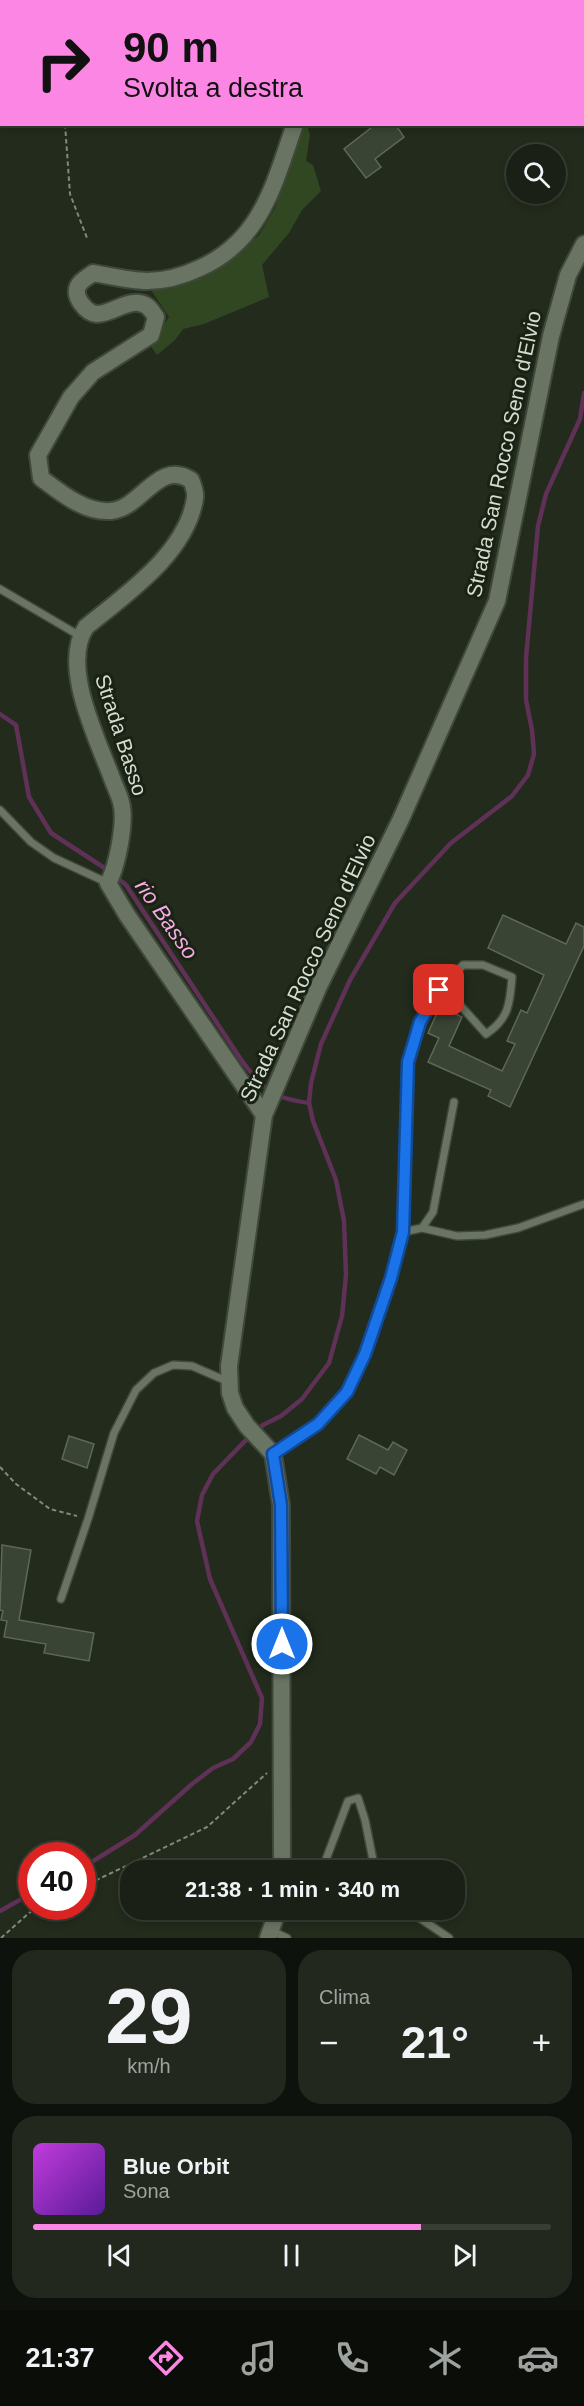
<!DOCTYPE html>
<html lang="it">
<meta charset="utf-8">
<style>
:root{--surface:#1a2015;--page:#23281e;--text:#f1f3f6;--muted:#9fa3a0;--line:#383e34;--accent:#fc86e3}
body{margin:0;font-family:Arial,sans-serif;background:var(--page);color:var(--text);height:100vh;display:flex;flex-direction:column;font-size:22px;white-space:nowrap}
*{box-sizing:border-box;margin:0}
p{font-size:20px;color:var(--muted)}
.icon{flex:none;width:33px;height:33px;fill:none;stroke:currentColor;stroke-width:2;stroke-linecap:round;stroke-linejoin:round}
.map{position:relative;height:1938px;overflow:hidden}
.drawer{display:flex;flex-direction:column;gap:12px;padding:12px;background:#0e120c;flex:1}
.drawer>*{flex:none}
.banner{position:absolute;left:0px;top:0px;width:585px;height:126px;box-shadow:0 3px 9px #0003,0 0 0 2px var(--line);background:#fc86e3;color:#111;overflow:hidden}
.controls{position:absolute;left:506px;top:144px;display:grid;gap:12px}
.controls a{display:grid;place-items:center;width:60px;height:60px;border-radius:50%;background:var(--surface);box-shadow:0 3px 9px #0003,0 0 0 2px var(--line);font-size:30px}
.speed{position:absolute;left:18px;top:1842px;display:flex;gap:12px;font-size:30px;font-weight:700;text-align:center}
.speed>*{display:grid;place-content:center;width:78px;height:78px;border-radius:50%;background:var(--surface);box-shadow:0 3px 9px #0003,0 0 0 2px var(--line);line-height:1}
.speed .limit{border:9px solid #d22;background:#fff;color:#111}
.pin{position:absolute;display:grid;place-items:center;width:51px;height:51px;color:#fff;margin:-26px;border-radius:12px;box-shadow:0 3px 9px #0006}
.me{position:absolute;width:66px;margin:-33px;rotate:0deg;stroke-linejoin:round;filter:drop-shadow(0 0 4px #0008)}
.turn{display:flex;align-items:center;gap:21px;height:126px;padding:0 24px;font-size:27px}
.turn .icon{width:78px;height:78px;stroke-width:2.5}
.turn b{display:block;font-size:42px;line-height:51px}
.big{font-size:45px;font-weight:800;line-height:1.1}
.drawer .tile{flex:1;display:flex;flex-direction:column;justify-content:center;gap:9px;min-width:0;padding:0 21px;border-radius:24px;background:var(--page)}
.drawer .dial{align-items:center;gap:0}
.dial b{font-size:78px;line-height:1}
.song{display:flex;align-items:center;gap:18px}
.cover{width:72px;height:72px;border-radius:9px;background:linear-gradient(135deg,hsl(290 70% 55%),hsl(270 70% 35%))}
.played{height:6px;border-radius:3px;background:linear-gradient(90deg,var(--accent) 75%,var(--line) 75%)}
.keys{display:flex;justify-content:space-around;direction:ltr}
.heat{display:flex;justify-content:space-between;align-items:center;font-size:33px;direction:ltr}
.drawer .tiles{flex:1;display:grid;gap:12px;grid-template-columns:1fr 1fr}
.tile:last-child{grid-column:span 2}
.trip{position:absolute;left:120px;top:1860px;width:345px;height:60px;border-radius:24px;background:var(--surface);box-shadow:0 3px 9px #0003,0 0 0 2px var(--line);font-weight:800;line-height:60px;text-align:center}
.tabs{display:flex;height:96px;justify-content:space-around;align-items:center;background:#0a0d08;color:var(--muted)}
.tabs .icon{width:42px;height:42px}
.tabs .current{color:var(--accent)}
.tabs b{font-size:27px;color:var(--text)}
.map>svg:first-child{display:block}
</style>
<div class="map">
<svg width="584" height="1938" viewBox="0 0 584 1938">
<rect width="100%" height="100%" fill="#222b1c"/>
<path fill="#314721" d="M302,125h5l3,10 -4,26 7,4 8,26 -19,19 -13,23 -27,32 7,32 -65,27 -21,5 -8,11 -18,15 -7,-10 19,-28 -20,-30 42,-6 34,-18 34,-28 16,-27z"/>
<g fill="none" stroke-linecap="round" stroke-linejoin="round">
<path stroke="#603156" stroke-width="4.5" d="M0,714l16,11 13,72 22,36 58,38
M115,876l11,9 116,176c22,29 30,37 67,42
M82,1868l53,-33 57,-51 21,-16 20,-9 18,-17 9,-18 2,-26 -52,-119 -13,-58 5,-26 11,-21 32,-33 18,-16 18,-9 21,-17 27,-36 13,-47 4,-41 -2,-54 -8,-41 -23,-59 -4,-18 2,-20 10,-39 29,-64 45,-77 56,-60 61,-47 16,-21 6,-21 -2,-24 -6,-30v-42l12,-132 8,-32 34,-75 4,-26
M0,1911l32,-18"/>
</g>
<path fill="#3a4434" stroke="#5e6857" stroke-width="1.5" d="M376,124h19l9,13 -29,22 6,8 -15,11 -22,-29z
M503,915l63,29 10,-21 8,4v19l-74,161 -22,-11 3,-6 -63,-28 11,-24 -11,-5 12,-27 22,11 -13,29 53,25 13,-27 -8,-3 14,-31 6,3 17,-38 -56,-27z
M359,1435l29,15 5,-8 14,8 -13,25 -14,-8 -4,7 -29,-15z
M69,1436l25,8 -7,24 -25,-9z
M2,1545l29,5 -12,70 75,13 -5,28 -45,-8 2,-9 -42,-7 3,-16 -6,-1 2,-9 -3,-1z"/>
<g fill="none" stroke-linecap="round" stroke-linejoin="round">
<g stroke="#40483b" stroke-width="10">
<path id="service" d="M0,589l80,47
M0,810l31,32 23,16 54,25
M422,1228l11,-16 21,-110
M403,1232l19,-4 35,8 28,-1 33,-7 66,-24
M273,1454c27,-18 52,-35 73,-61 19,-25 53,-130 57,-162 8,-66 -9,-147 17,-208 9,-23 26,-40 43,-58h20l29,12c-2,26 -3,42 -26,57l-26,-29 -21,-15
M61,1599l27,-80 26,-86 22,-43 18,-17 19,-8 19,1 37,16
M322,1870l26,-69 10,-3 7,22 10,50
M408,1910l41,28
M278,1914l24,2 5,-6
M272,1931l15,7"/>
</g>
<g stroke="#40483b" stroke-width="20">
<path id="tertiary" d="M356,2l2,-2
M264,1115l-137,-200 -19,-32c9,-15 17,-58 14,-76 -1,-9 -6,-18 -9,-26 -15,-41 -53,-115 -27,-154 40,-33 101,-74 109,-129 1,-6 -2,-13 -4,-18 -33,-21 -49,28 -80,31 -26,2 -50,-18 -70,-33l-3,-23 33,-58 22,-25 58,-37 5,-18c-5,-7 -8,-13 -17,-14 -14,-2 -28,11 -42,11 -11,-1 -24,-17 -19,-28 3,-6 10,-9 15,-13 17,3 37,8 54,8 20,0 36,-5 53,-13 62,-28 74,-84 95,-144
M282,1870l-1,-365 -8,-51 -26,-28 -12,-18 -5,-15 -1,-27 35,-251 54,-127 83,-169 96,-218 54,-265 17,-61 16,-31
M268,1938l10,-28"/>
</g>
<path stroke="#828a7d" stroke-width="2" stroke-dasharray="4.5 3" stroke-linecap="butt" d="M44,0l1,2
M65,124l5,70 17,44
M0,1467l16,17 34,25 27,7
M82,1887l125,-60 60,-54
M1,1938l28,-25 13,-7"/>
<use href="#service" stroke="#697462" stroke-width="7"/>
<use href="#tertiary" stroke="#697462" stroke-width="16"/>
</g>
<g fill="none" stroke-linecap="round" stroke-linejoin="round">
<g stroke="#114b97" stroke-width="15">
<path id="route" d="M282,1644l-1,-139 -8,-51 45,-30 29,-32 18,-38 26,-76 12,-46 5,-170 12,-40 19,-32"/>
</g>
<use href="#route" stroke="#1a73e8" stroke-width="10"/>
</g>
<g text-anchor="middle" stroke-width="6" stroke-linejoin="round" paint-order="stroke">
<g font-size="21" fill="#d5dcd2" stroke="#192213">
<text transform="translate(504 454) rotate(-78)" y="7">Strada San Rocco Seno d'Elvio</text>
<text transform="translate(121 735) rotate(72)" y="7">Strada Basso</text>
<text transform="translate(308 968) rotate(-65)" y="7">Strada San Rocco Seno d'Elvio</text>
</g>
<g font-size="22" font-style="italic" fill="#f7abe4" stroke="#192213">
<text transform="translate(167 919) rotate(55)" y="8">rio Basso</text>
</g>
</g>
</svg>
<div class="controls">
<a><svg class="icon" aria-label="search" viewBox="0 0 24 24"><circle cx="10" cy="10" r="6"/><path d="M15 15l6 6"/></svg></a>
</div>
<div class="speed"><div class="limit">40</div></div>
<div class="pin" style="left:439px;top:990px;background:#d93025"><svg class="icon" aria-label="arrive" viewBox="0 0 24 24"><path d="M6 21V4h12l-3 4 3 4H6"/></svg></div>
<svg class="me" style="left:282px;top:1644px" viewBox="-20 -20 40 40"><circle r="17" fill="#1a73e8" stroke="#fff" stroke-width="3"/><path d="M0-11L8 9 0 5-8 9z" fill="#fff"/></svg>
<div class="trip">21:38 · 1 min · 340 m</div>
<div class="banner">
<div class="turn"><svg class="icon" aria-label="right" viewBox="0 0 24 24"><path d="M7 20v-9h11M14 6l5 5-5 5"/></svg><div><b>90 m</b>Svolta a destra</div></div>
</div>
</div>
<section class="drawer">
<div class="tiles">
<div class="tile dial"><b>29</b><p>km/h</p></div>
<div class="tile"><p>Clima</p>
<div class="heat"><a>−</a><b class="big">21°</b><a>+</a></div>
</div>
<div class="tile">
<div class="song"><i class="cover"></i><div><b>Blue Orbit</b><p>Sona</p></div></div>
<div class="played"></div>
<div class="keys"><svg class="icon" aria-label="previous" viewBox="0 0 24 24"><path d="M18 5L8 12l10 7zM5 5v14"/></svg><svg class="icon" aria-label="pause" viewBox="0 0 24 24"><path d="M8 5v14M16 5v14"/></svg><svg class="icon" aria-label="next" viewBox="0 0 24 24"><path d="M6 5l10 7-10 7zM19 5v14"/></svg></div>
</div>
</div>
</section>
<nav class="tabs">
<b>21:37</b>
<svg class="icon current" aria-label="directions" viewBox="0 0 24 24"><path d="M12 3l9 9-9 9-9-9zM9 14v-3h6M13 9l2 2-2 2"/></svg>
<svg class="icon" aria-label="music" viewBox="0 0 24 24"><path d="M9 18V5l10-2v13"/><circle cx="6" cy="18" r="3"/><circle cx="16" cy="16" r="3"/></svg>
<svg class="icon" aria-label="phone" viewBox="0 0 24 24"><path d="M5 4h4l2 5-3 2q2 4 5 5l2-3 5 2v4C11 20 4 13 5 4z"/></svg>
<svg class="icon" aria-label="climate" viewBox="0 0 24 24"><path d="M12 3v18M4 7l16 10M4 17L20 7"/></svg>
<svg class="icon" aria-label="car" viewBox="0 0 24 24"><path d="M5 17H2v-5l4-1 3-4h7l3 4 3 1v5h-3M9 17h6M6 11h13"/><circle cx="7" cy="17" r="2"/><circle cx="17" cy="17" r="2"/></svg>
</nav>
